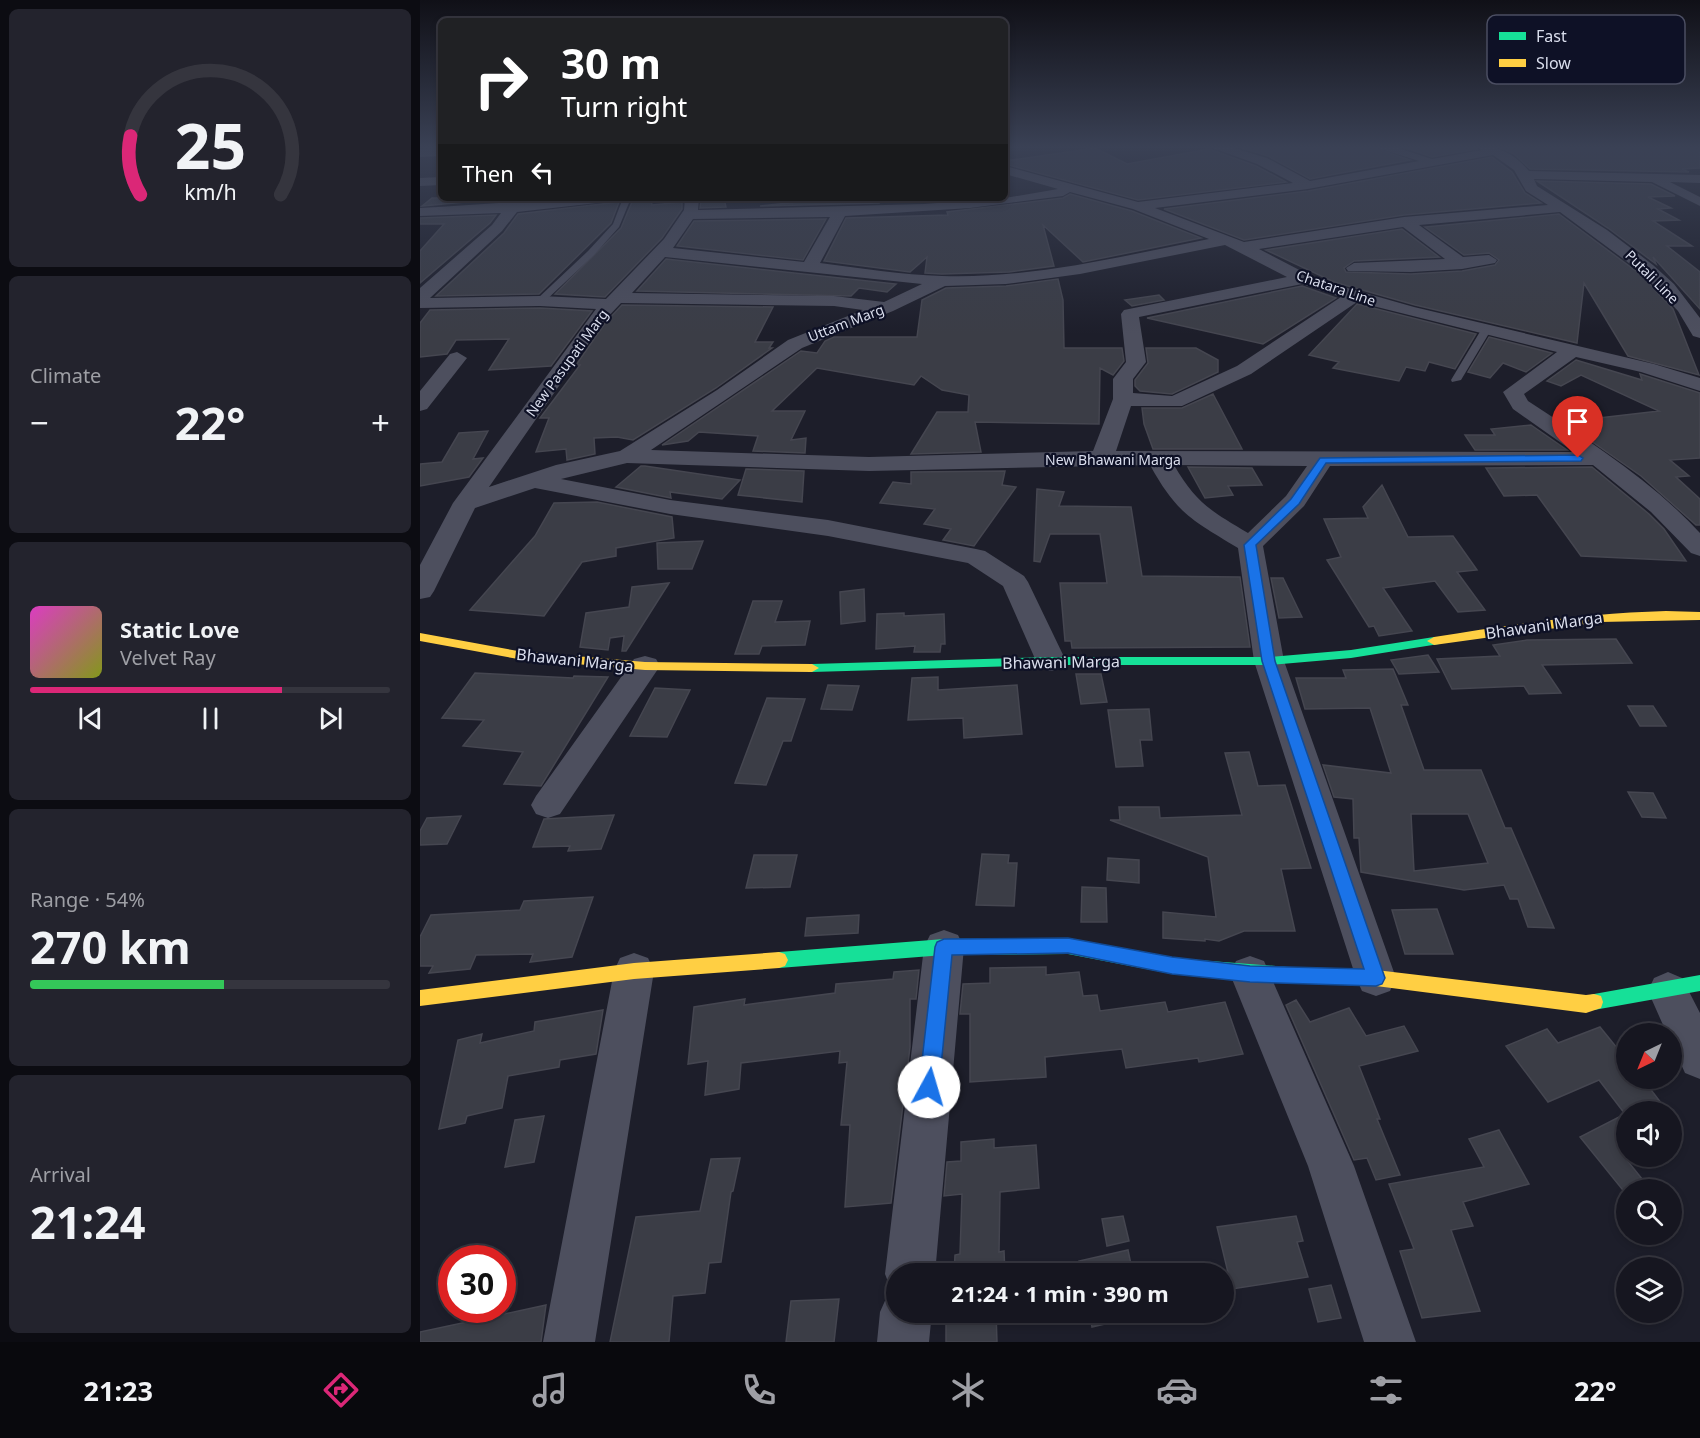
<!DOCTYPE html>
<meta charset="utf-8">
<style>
:root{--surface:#161620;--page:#23232d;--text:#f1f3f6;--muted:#9e9fa5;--line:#35353e;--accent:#db2777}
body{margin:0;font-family:"Noto Sans",sans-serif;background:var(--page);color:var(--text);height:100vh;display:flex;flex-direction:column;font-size:22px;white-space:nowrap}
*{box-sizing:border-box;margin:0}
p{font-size:20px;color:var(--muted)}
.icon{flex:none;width:33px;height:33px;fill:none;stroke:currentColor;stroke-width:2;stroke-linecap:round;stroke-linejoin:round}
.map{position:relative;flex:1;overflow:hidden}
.details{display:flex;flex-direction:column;gap:9px;padding:9px;background:#0c0c12;width:420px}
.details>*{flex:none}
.guide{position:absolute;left:18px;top:18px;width:570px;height:183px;border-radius:9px;box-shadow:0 3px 9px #0003,0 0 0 2px var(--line);background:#202124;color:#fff;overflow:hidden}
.needle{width:39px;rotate:223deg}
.fabs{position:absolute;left:1196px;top:1023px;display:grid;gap:12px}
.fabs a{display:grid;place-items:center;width:66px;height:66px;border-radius:50%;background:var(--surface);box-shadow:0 3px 9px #0003,0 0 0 2px var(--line);font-size:30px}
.speed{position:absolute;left:18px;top:1245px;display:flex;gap:12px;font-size:30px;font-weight:700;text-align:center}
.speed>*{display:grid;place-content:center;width:78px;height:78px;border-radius:50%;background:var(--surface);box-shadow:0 3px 9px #0003,0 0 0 2px var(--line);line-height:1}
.speed .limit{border:9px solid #d22;background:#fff;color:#111}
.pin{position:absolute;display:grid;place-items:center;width:51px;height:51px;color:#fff;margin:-62px -26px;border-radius:50% 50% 50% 0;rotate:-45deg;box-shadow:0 0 6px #0007}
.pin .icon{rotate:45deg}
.me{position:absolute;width:66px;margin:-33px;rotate:6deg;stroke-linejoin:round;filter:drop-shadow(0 0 4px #0008)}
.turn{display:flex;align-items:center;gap:21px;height:126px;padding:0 24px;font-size:27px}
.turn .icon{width:78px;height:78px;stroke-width:2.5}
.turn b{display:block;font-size:42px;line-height:51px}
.then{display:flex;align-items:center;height:57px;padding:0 24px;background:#0003;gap:12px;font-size:22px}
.big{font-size:45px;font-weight:700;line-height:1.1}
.details .card{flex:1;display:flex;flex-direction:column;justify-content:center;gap:9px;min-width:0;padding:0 21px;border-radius:9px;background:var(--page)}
.details .dial{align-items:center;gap:0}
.dial svg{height:156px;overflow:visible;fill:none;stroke:var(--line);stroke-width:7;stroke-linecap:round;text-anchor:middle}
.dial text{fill:var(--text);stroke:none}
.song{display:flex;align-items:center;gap:18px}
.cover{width:72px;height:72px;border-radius:9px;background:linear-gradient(135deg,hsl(310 70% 55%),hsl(70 70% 35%))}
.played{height:6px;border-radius:3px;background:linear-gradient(90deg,var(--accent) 70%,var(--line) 70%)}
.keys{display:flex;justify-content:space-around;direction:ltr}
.heat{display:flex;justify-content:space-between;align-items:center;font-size:33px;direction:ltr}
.charge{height:9px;border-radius:4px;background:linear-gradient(90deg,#34c759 54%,var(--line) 0)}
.trip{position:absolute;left:466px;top:1263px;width:348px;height:60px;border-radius:30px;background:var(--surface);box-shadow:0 3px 9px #0003,0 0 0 2px var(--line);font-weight:700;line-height:60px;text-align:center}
.tabs{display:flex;height:96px;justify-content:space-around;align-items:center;background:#09090d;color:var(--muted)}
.tabs .icon{width:42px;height:42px}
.tabs .on{color:var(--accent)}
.tabs b{font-size:27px;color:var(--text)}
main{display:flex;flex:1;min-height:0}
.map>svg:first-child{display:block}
</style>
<main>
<section class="details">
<div class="card dial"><svg viewBox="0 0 100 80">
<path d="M14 69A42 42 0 1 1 86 69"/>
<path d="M14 69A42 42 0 0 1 9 39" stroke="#db2777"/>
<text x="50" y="56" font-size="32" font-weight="700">25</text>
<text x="50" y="72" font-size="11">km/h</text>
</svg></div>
<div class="card"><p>Climate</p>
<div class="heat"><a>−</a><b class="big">22°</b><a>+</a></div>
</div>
<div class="card">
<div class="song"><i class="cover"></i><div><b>Static Love</b><p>Velvet Ray</p></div></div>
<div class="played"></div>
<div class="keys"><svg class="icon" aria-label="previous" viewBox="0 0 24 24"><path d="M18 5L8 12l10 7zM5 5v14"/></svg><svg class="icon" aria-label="pause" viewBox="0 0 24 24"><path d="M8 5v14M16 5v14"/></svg><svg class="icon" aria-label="next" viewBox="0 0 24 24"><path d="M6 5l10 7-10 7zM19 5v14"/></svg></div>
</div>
<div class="card"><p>Range · 54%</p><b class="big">270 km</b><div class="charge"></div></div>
<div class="card"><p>Arrival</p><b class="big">21:24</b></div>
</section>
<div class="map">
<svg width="1280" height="1342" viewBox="0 0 1280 1342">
<rect width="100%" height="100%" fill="#1d1e2a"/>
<path fill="#3b3d46" stroke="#454650" stroke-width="1.5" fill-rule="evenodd" d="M816,146h133l41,14 -100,19 -42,-23z
M980,146h76l1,3 -45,8z
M1077,146h203v22l-18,1 7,3 -159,-3 -16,-15z
M675,148l32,16 82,-15 47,17 30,16 -148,18 -133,-36v-3z
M1072,157l20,15 13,21 16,10 -137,12 -160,25 -80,-31 144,-18z
M1117,181l114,3 24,12 -27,1 23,11 -13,1 21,11 -26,1 39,25h-25l33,26v37l-47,-52 3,7 -48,-36z
M650,194l62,17 69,27 -118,24 -40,-37 11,41 -45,6 -67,2 -17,-1 2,-16 -17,15 -86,-11 22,-43 102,-3 -1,-3 116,-14z
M12,198h76l-86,8z
M376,198h82l1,5 -119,3 38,-4z
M304,199l2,8 -26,1 1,-7z
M231,200l1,5 30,-3v7l-20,29 -57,59 -50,-3 66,-66 11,-26z
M199,202l-8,21 -72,71 -103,2 68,-63 14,-19z
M1139,214l81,60 33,35 26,66 -71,-19 -44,-73 -7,60 -162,-38 -81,-23 -68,-32 136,-21 37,28 -85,4 -10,7 2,4 65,2 51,-3 33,-6 4,-5 -10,-7 -25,2 -39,-28z
M76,215l-6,8 -70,60v-32l24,-27h-24v-6z
M406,219l-23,41 -126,-14 17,-25z
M246,259l230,25 -9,8 -28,-4 -8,8 -214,-5z
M638,279l5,21 1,48h58l2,13 -11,14 -13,-7 -1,56 -124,-2 6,30 -70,2 26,-42h31l1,-17 -27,-5 -21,-14 -7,9 -97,-17 -45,43h33l-14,29 15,-2 -1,15 -52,-2 5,-15 -59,-4 -11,9 -26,4 139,-94 16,2 8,-12 9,-4h83l5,-37 24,-12 60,-2z
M882,286l34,12 -73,46 -116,-26z
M739,295l5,5 -32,6 -7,-6z
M937,304l119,30 -21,35 -26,-7 -4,9 -19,-4 -7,14 -66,-13 6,-6 -30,-7z
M202,305l151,2 -18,35h18l-4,6h3l-56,40 -83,52 -16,-3 -23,1 1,16 -28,6 -1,-11 -30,3 13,-34h-9l40,-53h-4l30,-43z
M120,308l52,3 -41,55 -62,4 20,-31 -53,1 -9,14 -27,3v-34l10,-13z
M1069,337l63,16 -26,19 -23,-9 -13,15 -22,-6z
M726,348h50l22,12v12l-46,22 -32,-3 -5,-5v-6l13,-17z
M1156,360l66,20 -2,-6 60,19v65l-30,2 19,16 -13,1 24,22v26h-4l-55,-49 -77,-54 95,-11 -78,-36 -20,11 -14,-5z
M793,394l29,55h-89l-9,-25 -2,-16h40z
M1111,425l36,25h-92l-10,-15h30l-4,-6z
M68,431l-15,28 10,-1 -14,19 -49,9v-22l22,-2 17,-29z
M221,466h4l95,14 -18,19 -52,-7 1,6 -55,-11z
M768,467l64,1 10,17 -34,1 5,9 -28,3z
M1172,467l57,47 15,15 22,32 -105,-5 -44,-61 -33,1 -18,-28z
M326,469l58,2 -2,31 -64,-7z
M585,471l-3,14 14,2 -42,59 -31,-6 8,-11 -27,-5 11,-15 -55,-6 13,-21 18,2v-12z
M962,485l26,52 45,-1 24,34 -20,2 28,38 -27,2 -23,-31 -52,7 29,43 -33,5 -5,-10 -5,1 -42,-67 14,-3 -17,-38 44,-1 -5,-11z
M617,489l27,3 -5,14 72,1 11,69 98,1 10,70 -178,1 -1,-7h-6l-5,-58h47l-7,-49h-50l-10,28 -6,-1z
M177,502l75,15 2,21 -58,10v8l-34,6 -38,54 -74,-6 65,-74 19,-33z
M283,541l-11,28h-34l-1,-26z
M851,578h12l19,39 -23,1z
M249,583l-43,68h-4l2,-15 -14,2 -2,12 -28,-3 6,-34 43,-6 3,-20z
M444,589l1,32 -24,3 -1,-32z
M333,601h29l-7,21 35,-1 -5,24 -43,1 -3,8h-24z
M484,613v3l40,-2 1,30h-4l-1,8h-26l1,-6 -39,3 1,-35z
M1196,639l16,24 -90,2 19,28 -32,1 -5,-8 -72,3 -15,-30 63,-3 -7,-11 34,-5z
M1008,655l11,17 -40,2 -8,-14z
M973,669l15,36h-7l23,65h57l24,58h6l43,100 -26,-1 -10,-28h-8l-6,-14 -40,5 -103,-18 -2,-34h-5l-1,-39 -19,-2 -11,-32 68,8 -21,-65 -65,1 -9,-31h50l-3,-8zM991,814h57l20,49 -74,8z
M55,673l98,5 1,-2 34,1 -67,109 -37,-2 19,-32 -60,-6 21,-26 -42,-2z
M656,674h25l6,28 -26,2z
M518,677v13l79,-5 5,49 -58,4 -1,-20 -55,2 4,-42z
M408,685l31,1 -7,24 -31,-1z
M235,688l35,2 -23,47 -37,-1z
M347,698l38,1 -14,42h-8l-17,44 -31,-2z
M1208,706h25l13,20h-26z
M729,709l3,31h-12l3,26 -27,1 -8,-57z
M829,752l9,34 27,-1 26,83 -30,1 14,62h-51l-25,10 -14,-2v2l-42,-3v-26l53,5 -8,-60 -98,-37h10l-1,-13h40l1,11 82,-3 -17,-62z
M1208,792l25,1 13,25 -24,-1z
M194,815l-13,34 -33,2 2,-5 -37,1 11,-28z
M41,816l-14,28 -27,1v-14l7,-13z
M562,854l27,1 -1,8h9l-3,43 -38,-1z
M334,855h43l-7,32 -44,1z
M688,858l31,2v23l-32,-3z
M662,887l24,1 1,34h-26z
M173,897l-21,60 -42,5 3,-8 -57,1 -6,14 -41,4 4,-7h-13v-29l11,-22 89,-5 4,-9z
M1017,909l16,45h-48l-13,-44z
M439,915l-1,18 -53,3 2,-18z
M626,967v8l33,-3 4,24 14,-1 3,16 65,-9 3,10 57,-10 18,52 -44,8 -1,-4 -72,10 -4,-19 -77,8 1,20 -76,5v-68h-10l3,-30 27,-1v-15z
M499,970l-3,29h-6v48l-19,156 -46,4 5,-82h-9l6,-63 -8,1 1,-12 -99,12 -2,26 -34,6 3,-34 -20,3 6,-57 51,-8 -1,6 91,-12 1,-9 57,-5 1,-7z
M876,1000l14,22 39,-14 17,28 38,-10 14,25 -59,15 21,53h-3l23,56 -24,5 -9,-22 -13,2 -68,-155z
M183,1010l-7,44 -36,6 -1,7 -51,9 -6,32 -35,8 -2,7 -26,6 19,-89 24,-6 -2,9 54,-12 1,-9z
M1180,1027l26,32v19h16l26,34h-42v47l21,26 -8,5h-13v4l-46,-57 45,-23 -26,-34 -51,22 -42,-56 41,-17 11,14z
M124,1116l-10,46 -29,5 10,-47z
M1079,1130l30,54 -66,18 10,24 -22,4 29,81 -58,7 -22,-67 14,-2 -25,-65 95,-17 -15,-28z
M574,1139v9l42,-3 3,43 -39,4 -1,60 5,-1 1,23h-51l1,-19 5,-1 2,-60 -18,2 3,-34 14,-1v-19z
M320,1158l-7,33 -2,1 -10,70 -12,1 -4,30 -32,3 -4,46h-59l26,-125 64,-6 11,-52z
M703,1216l6,25 -22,5 -5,-27z
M876,1216l7,25 -6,1 11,35 -76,12 -15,-62z
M708,1250l5,24h-51l-3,-13z
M911,1285l10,33 -23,4 -9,-33z
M419,1299l-5,43h-48l5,-41z
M126,1305l-5,37h-121v-10z
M526,1312h50l1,30h-51z
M669,1312h53l1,3 -51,12z"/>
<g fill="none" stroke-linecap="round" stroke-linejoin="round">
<path fill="#4d4f5e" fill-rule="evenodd" d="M203,198h8l-12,29 -25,28 -51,48h-6v-4l51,-48 25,-27z
M1066,327l5,3 -30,50 -9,2 -1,-2 30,-50z"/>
<path fill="#4d4f5e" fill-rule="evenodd" d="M787,146h20l40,12 43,23 109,-20 -48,-15h21l40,13 50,-9 -4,-4c21,0 37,8 51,25l171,4v8l-30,-1 30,15v9l-48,-24 -118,-3 3,7 70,44 46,35 21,19 26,34v20l-7,-2 -15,-25 -37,-39 -81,-60 -141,13 44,32 26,-2 8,5 -2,3 -33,6 -51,3 -63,-1 -2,-3 8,-5 91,-4 -42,-32 -144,22 50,26 24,9 81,23 240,57 46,14v13l-59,-19 -65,-15 -52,37 4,7c61,40 122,78 172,132v23l-9,-3 -40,-41 -58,-47 -263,1 -26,40 -41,40 21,115 112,317 -6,13 -14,5 -14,-5 -6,-13 -102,-317 -16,-113c-46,-28 -61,-34 -88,-83l-281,6 -242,-8 -66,16 109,21 158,20 148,29 9,2 39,25 4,6 38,79 -5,7 -10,3 -10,-3 -5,-7 -33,-75 -35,-23 -140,-27 -158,-22 -135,-26 -60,20 -41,83 -4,6 -10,2v-34l33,-62 143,-194 -56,-3 -120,2v-20l72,-63 9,-12 -81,3v-8c64,-3 129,-10 193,-10l-7,4 -89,10 -15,19 -72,67 110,-2 66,3 58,-60 20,-29 1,-12h14l-1,12 226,-6 81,-6 53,-9 -53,-15v-8l133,36 155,-19 -36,-19zM1073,155l21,15 12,21 22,14 -144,12 -160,25 -89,-34 153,-19zM650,192l63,17 76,30c-87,17 -177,40 -267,37 -40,-1 -82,-8 -122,-13l25,-47 125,-8 93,-12zM410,217l-26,45 -131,-14 20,-29zM805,245l62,32 -163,33 -3,4 5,48 -13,17v20l-20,52 -224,6 -218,-7 151,-102 91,-37 52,-25 61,-2 74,-10zM245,257l257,27 -38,18 -50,-6 -202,-3zM882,284l39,13 -104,69 -65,30 -39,-3v-14l13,-17 -7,-45zM937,302l200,50 -54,40 10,17 61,43 -458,-1 15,-45h51l69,-32zM201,303l213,3 29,4 -75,30 -71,50 -97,61 -64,14 -67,22 115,-166zM754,465l133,1 -21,30 -38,37c-37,-22 -52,-30 -74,-68z
M21,148v8l-21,1v-8z
M21,177v8l-21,1v-8z
M37,352l10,6 -40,51 -7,2v-20l30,-37z
M225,656l11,3 4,7 -100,148 -12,4 -12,-4 -5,-9 5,-9 98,-137z
M524,930l14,5 6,12 -29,327h-38v38h35l-3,30h-52l3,-30 8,-18 4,-2 -7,-18 39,-327 6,-12z
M214,953l14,5 6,13 -59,371h-52l71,-371 6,-13z
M830,956l14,5 90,205 62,176h-52l-56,-176 -78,-192 6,-13z
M1248,972l14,6 18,35v66l-15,-6 -14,-31v-8h-4l-19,-43 6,-13z"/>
<path fill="#16e098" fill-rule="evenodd" d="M1014,637l7,4 -2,3 -88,14 -82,7h-218l-239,7 -7,-4 7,-4 239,-7h218l82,-7z
M648,938l104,20 116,9 6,2 3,6 -3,6 -6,2 -116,-9 -104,-20 -124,1 -165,13 -6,-2 -3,-6 3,-6 6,-2 165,-13z
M1280,975v16l-106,19 -7,-2 -2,-6 2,-6 7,-2z"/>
<path fill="#ffcf43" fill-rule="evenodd" d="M1246,611l34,1v8l-100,2 -166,23 -7,-4 7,-4c77,-12 154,-24 232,-26z
M0,633l98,18 127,11 167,2 7,4 -7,4 -167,-2 -127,-11 -98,-18z
M359,952l6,2 3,6 -3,6 -6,2 -145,11 -214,27v-16l214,-27z
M868,967l88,3 210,25 8,-1 7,2 2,6 -2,6 -15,5 -210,-27 -88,-3 -6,-2 -3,-6 3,-6z"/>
</g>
<linearGradient id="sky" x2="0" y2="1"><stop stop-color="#101017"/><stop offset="0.44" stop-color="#3a4155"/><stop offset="1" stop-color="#3a4155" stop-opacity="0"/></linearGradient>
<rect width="1280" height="334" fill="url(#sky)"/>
<path fill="#1a73e8" stroke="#114b97" stroke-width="1.5" d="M1158,455l5,3 -2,3 -255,2 -27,41 -43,41 19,116 110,317 -3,6 -6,2 -126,-4 -78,-8 -104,-21 -116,2 -13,132 -3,7 -7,3 -7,-3 -3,-7 16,-140 2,-5 7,-3 124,-1 104,19 78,9 114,3 -102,-308 -18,-116 47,-46 29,-41z"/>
<g text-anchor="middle" stroke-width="4.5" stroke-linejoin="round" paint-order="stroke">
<g font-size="14" fill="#dadeed" stroke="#0e1126">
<text transform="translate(1232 277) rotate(45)" y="5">Putali Line</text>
<text transform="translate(916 288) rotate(19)" y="5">Chatara Line</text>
<text transform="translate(426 323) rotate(-21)" y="5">Uttam Marg</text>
<text transform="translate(147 363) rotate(-54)" y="5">New Pasupati Marg</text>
<text x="693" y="465">New Bhawani Marga</text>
</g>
<g font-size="16" fill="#dadeed" stroke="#0e1126">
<text transform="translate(1124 625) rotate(-8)" y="6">Bhawani Marga</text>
<text transform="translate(155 660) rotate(6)" y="6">Bhawani Marga</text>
<text transform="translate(641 662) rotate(-1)" y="6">Bhawani Marga</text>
</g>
</g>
<rect x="1067" y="15" width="198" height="69" rx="9" fill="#0e1126" stroke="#4b4e62" stroke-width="1.5"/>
<rect x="1079" y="32" width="27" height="8" fill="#16e098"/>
<rect x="1079" y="59" width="27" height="8" fill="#ffcf43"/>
<g font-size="16" fill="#dadeed">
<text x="1116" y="42">Fast</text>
<text x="1116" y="69">Slow</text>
</g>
</svg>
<div class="fabs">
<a><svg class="needle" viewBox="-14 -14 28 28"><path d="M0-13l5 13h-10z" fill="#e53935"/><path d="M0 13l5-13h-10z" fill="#9e9fa5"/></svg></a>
<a><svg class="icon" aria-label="sound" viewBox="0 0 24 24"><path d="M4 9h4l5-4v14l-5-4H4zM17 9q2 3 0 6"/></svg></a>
<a><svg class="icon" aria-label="search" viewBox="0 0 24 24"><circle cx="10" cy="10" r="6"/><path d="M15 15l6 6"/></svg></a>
<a><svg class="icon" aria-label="layers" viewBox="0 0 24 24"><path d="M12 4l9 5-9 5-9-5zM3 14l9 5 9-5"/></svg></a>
</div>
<div class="speed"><div class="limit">30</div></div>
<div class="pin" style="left:1158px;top:458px;background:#d93025"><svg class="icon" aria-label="arrive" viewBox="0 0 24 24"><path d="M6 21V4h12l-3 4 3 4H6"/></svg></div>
<svg class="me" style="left:509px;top:1087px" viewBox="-20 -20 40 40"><circle r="19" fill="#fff"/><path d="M0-13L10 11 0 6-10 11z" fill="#1a73e8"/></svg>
<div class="trip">21:24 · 1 min · 390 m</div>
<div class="guide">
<div class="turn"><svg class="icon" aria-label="right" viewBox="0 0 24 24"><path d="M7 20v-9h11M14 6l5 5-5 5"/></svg><div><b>30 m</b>Turn right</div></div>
<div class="then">Then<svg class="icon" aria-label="left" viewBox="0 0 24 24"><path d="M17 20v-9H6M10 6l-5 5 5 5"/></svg></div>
</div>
</div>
</main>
<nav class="tabs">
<b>21:23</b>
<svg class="icon on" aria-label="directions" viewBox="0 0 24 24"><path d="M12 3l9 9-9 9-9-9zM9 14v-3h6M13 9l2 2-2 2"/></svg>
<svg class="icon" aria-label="music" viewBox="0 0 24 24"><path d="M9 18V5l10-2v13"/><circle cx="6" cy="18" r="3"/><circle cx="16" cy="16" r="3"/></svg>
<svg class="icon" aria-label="phone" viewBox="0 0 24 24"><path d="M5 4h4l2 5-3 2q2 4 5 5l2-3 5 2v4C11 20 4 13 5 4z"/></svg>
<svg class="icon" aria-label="climate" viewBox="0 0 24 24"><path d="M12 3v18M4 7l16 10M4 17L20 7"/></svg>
<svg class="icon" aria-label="car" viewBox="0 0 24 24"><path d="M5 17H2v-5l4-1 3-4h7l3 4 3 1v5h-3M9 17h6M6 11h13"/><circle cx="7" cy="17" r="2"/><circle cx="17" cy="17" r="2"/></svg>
<svg class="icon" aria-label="filters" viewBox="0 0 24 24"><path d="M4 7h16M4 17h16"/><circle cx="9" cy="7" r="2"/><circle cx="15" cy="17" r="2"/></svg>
<b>22°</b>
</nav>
